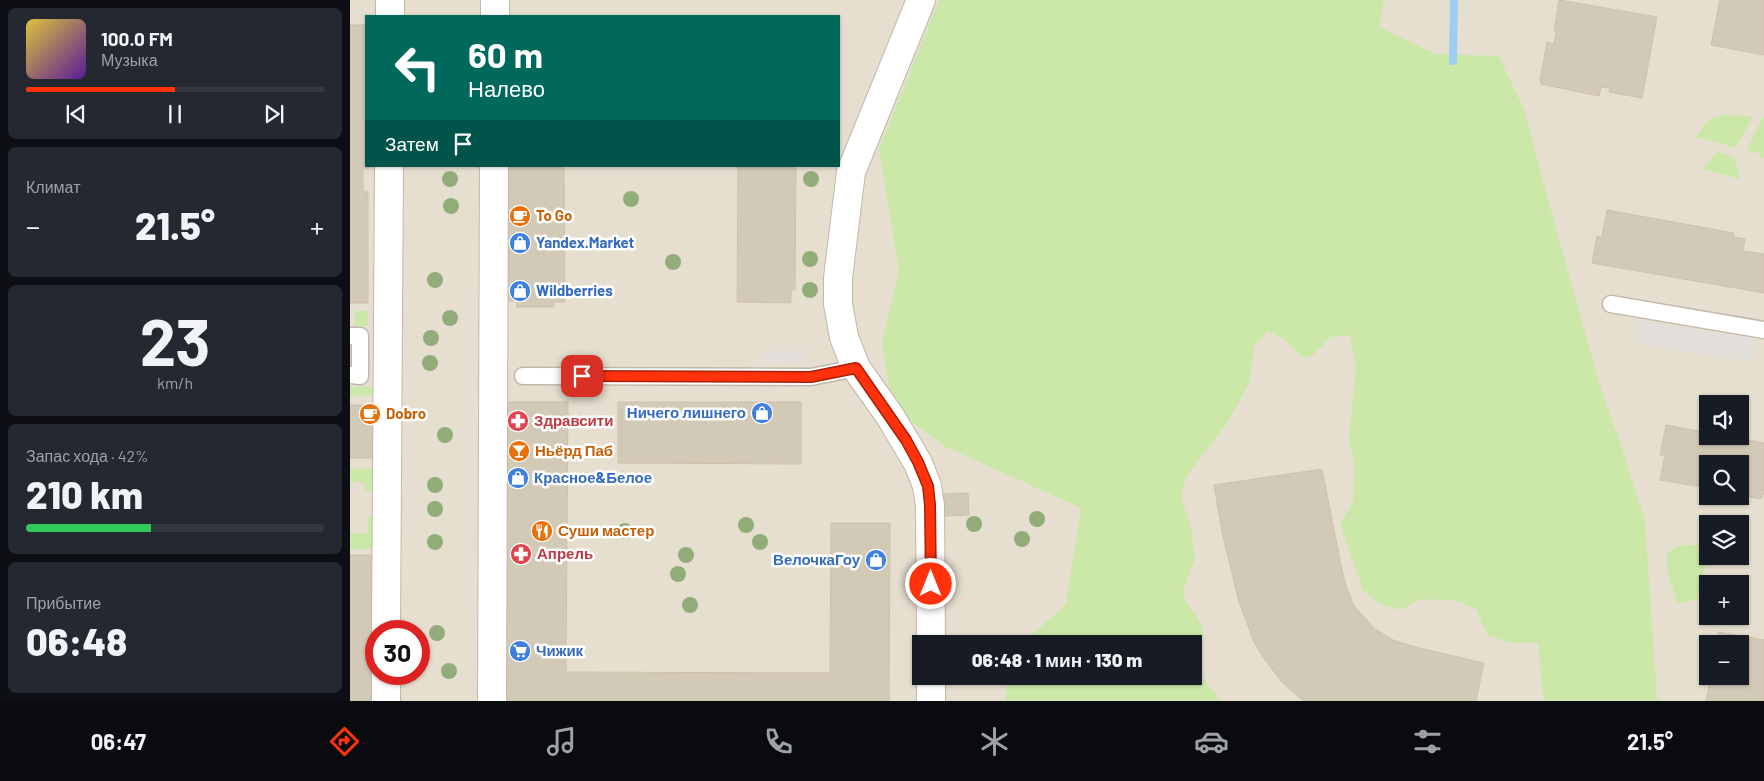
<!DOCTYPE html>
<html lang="ru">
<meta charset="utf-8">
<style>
:root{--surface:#171b24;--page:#242831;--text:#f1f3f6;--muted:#9ea1a6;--line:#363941;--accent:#ff320c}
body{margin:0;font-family:Barlow,sans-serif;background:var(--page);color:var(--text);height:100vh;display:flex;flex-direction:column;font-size:19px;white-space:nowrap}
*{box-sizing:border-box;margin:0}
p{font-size:16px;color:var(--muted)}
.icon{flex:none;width:28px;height:28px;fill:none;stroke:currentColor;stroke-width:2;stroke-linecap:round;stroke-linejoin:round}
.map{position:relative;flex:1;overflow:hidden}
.side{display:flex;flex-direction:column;gap:8px;padding:8px;background:#0d0f14;width:350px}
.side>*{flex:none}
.guide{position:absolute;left:15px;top:15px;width:475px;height:152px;border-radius:0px;box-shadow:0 1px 4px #0004;background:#00695c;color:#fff;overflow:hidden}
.fabs{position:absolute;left:1349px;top:395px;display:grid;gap:10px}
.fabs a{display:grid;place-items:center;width:50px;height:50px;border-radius:0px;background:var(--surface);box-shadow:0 1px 4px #0004;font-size:25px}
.speed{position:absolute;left:15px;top:620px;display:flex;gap:10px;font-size:25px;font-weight:700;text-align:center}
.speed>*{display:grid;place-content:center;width:65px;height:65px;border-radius:50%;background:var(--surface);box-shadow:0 1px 4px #0004;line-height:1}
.speed .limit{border:8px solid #d22;background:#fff;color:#111}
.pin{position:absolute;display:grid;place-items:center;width:42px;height:42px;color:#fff;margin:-21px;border-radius:10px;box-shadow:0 2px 8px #0006}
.me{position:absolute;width:55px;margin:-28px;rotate:0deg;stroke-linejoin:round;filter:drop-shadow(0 0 4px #0008)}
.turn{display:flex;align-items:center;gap:18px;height:105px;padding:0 20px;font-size:22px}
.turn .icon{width:65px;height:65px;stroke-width:2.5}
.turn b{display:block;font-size:35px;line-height:42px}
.then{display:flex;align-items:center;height:48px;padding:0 20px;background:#0003;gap:10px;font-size:19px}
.big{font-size:38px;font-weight:800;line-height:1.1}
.side .tile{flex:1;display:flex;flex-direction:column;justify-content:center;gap:8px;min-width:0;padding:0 18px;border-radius:8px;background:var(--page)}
.side .dial{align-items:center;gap:0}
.dial b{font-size:65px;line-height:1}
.song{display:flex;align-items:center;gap:15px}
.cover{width:60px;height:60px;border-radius:8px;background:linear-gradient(135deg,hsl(50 70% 55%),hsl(270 70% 35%))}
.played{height:5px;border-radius:2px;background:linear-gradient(90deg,var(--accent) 50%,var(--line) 50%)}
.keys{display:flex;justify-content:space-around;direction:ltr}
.heat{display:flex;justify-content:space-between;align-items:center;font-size:28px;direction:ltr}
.charge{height:8px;border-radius:4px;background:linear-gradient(90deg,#34c759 42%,var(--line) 0)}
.trip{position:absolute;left:562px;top:635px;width:290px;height:50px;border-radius:0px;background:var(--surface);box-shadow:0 1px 4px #0004;font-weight:800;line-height:50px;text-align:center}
.tab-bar{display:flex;height:80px;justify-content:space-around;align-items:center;background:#090b0e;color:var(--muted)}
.tab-bar .icon{width:35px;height:35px}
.tab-bar .selected{color:var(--accent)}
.tab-bar b{font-size:22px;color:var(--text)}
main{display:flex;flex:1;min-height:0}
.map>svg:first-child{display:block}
</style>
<main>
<section class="side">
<div class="tile">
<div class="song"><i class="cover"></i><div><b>100.0 FM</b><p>Музыка</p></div></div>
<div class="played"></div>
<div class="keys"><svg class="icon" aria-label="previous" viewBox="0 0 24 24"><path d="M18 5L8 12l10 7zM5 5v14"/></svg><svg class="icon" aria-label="pause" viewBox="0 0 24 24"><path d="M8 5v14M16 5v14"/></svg><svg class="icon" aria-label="next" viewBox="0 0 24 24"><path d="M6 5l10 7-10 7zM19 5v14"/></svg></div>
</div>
<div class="tile"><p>Климат</p>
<div class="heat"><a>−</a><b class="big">21.5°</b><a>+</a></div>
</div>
<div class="tile dial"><b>23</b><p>km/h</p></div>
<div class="tile"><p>Запас хода · 42%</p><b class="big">210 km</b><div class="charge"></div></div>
<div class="tile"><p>Прибытие</p><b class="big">06:48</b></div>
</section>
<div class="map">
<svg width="1414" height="701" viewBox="0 0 1414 701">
<rect width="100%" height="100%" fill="#f2ede2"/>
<path fill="#e6dfd0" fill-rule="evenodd" d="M0,0h1414v701h-1414zM16,16h473v150h-473zM1358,404h32v32h-32zM1358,464h32v32h-32zM1358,524h32v32h-32zM1358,584h32v32h-32zM26,631h43v43h-43zM571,644h273v32h-273zM1358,644h32v32h-32z"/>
<path fill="#cbe8a9" d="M589,0h445l-5,27 57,27 63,2 26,56 23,88 52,186 22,62 23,73 12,178 2,2h-114l-3,-15 -4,-43h-26l-25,-8 -11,-26 -18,-8 -36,-2 -23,11 -19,-6 -17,-14 -23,-66 13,-22 1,-38 -5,-25 7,-73 -6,-31 -19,2 -19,19 -10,1 -18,-18 -16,-8 -14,15 -5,38 -22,39 -41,54 -5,21 10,28 4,34 -12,30 3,12 10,13 7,15 -4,42 21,29h-214l1,-25h187v-32h-172l44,-40 15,-96 -135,-61 -36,-26 -21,-34 -7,-44 17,-72 -20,-122z
M1372,115l31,1 -17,32 -40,-11 12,-17z
M1413,117h1v42l-6,-6 -12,-2z
M1367,152l17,5 6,22 -37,-10z
M5,311h13v15h-13z
M27,386v9l-27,1v-9z
M26,468l1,24h-10l-2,-3v-6l-3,-1h-12v-13z
M18,516h8v33h-26v-16h18z
M1335,545h17l6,11 -10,43 -20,5 -11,-33v-18l9,-6z"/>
<path fill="#e2dfdb" d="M1289,321l115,18 -3,22 -115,-18z
M413,351h44l-1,12h-43z"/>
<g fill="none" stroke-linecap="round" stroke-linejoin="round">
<path stroke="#9bcef2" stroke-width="8" d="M1103,61l1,-61"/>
</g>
<path fill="#d3c9b7" stroke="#cec1ab" d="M1209,0l98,17 -15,81 -33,-6 1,-4 -9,-1 -2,9 -58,-12 -1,-4 7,-38 7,2 2,-12 -2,-1z
M1370,0h44v55l-53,-10z
M0,25h16v141h3v2h-6v24h5v111h-18z
M153,166h61l1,136h-11v5h-37v-6h-14l-1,-66h6v-24h-5z
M388,166h58l-1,124h-4v13l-54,-1z
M1257,210l127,23 -1,4 12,2 -2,12 21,3v39l-172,-30 5,-27 5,1z
M157,402h61l-2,270 264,1 1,-150h59l-1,178h-384z
M268,402h183v62l-183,-1z
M0,405h26v53h-26z
M1316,425l42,8v3h18l38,7v51h-1l-2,5 -21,-4v-31h-32v24l-48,-8 5,-25h-5z
M972,469l20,101 4,16 8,20 21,23 18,11 26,8 65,15 -8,38h-173l-21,-19 -19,-25 -9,-15 -15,-40 -17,-70 -8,-47z
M618,493l1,22 -26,1 -1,-22z
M0,555h26l1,146h-27z
M1369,632l45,8v61h-58l5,-25h29v-32h-23z"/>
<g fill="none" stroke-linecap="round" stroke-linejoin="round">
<g stroke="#c0b8a8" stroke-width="19">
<path id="lane" d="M1261,304l153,26
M0,336h10v40l-10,-1
M173,376l288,1 45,-9"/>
</g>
<g stroke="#c0b8a8" stroke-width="30">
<path id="street" d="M571,0l-70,172 -13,106v26l6,33 12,31 34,48 28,47 9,23 3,19 1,139
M40,16v-16
M145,16v-16
M36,631l3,-465
M581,676v25
M36,701v-27
M142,701l2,-535"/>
</g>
<use href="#lane" stroke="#fff" stroke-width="16"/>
<use href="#street" stroke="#fff" stroke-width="28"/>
</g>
<g fill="#92ac7a">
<circle cx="100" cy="179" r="8"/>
<circle cx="461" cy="179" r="8"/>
<circle cx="281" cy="199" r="8"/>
<circle cx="101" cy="206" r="8"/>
<circle cx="460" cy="259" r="8"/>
<circle cx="323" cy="262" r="8"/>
<circle cx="85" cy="280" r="8"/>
<circle cx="460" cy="290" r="8"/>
<circle cx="100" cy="318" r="8"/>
<circle cx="81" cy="338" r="8"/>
<circle cx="80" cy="363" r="8"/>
<circle cx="95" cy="435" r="8"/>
<circle cx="85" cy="485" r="8"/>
<circle cx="85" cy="509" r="8"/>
<circle cx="687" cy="519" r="8"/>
<circle cx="624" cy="524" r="8"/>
<circle cx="396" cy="525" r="8"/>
<circle cx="275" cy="531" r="8"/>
<circle cx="672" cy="539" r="8"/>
<circle cx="85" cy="542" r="8"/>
<circle cx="410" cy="542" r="8"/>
<circle cx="336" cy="555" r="8"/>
<circle cx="328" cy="574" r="8"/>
<circle cx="340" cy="605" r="8"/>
<circle cx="87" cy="633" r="8"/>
<circle cx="99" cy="671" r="8"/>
</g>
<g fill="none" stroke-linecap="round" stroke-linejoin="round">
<g stroke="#a62008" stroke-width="12">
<path id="route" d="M232,376l229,1 45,-9 50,72 12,22 10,24 2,19 1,79"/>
</g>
<use href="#route" stroke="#ff320c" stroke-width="9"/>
</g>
<defs>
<g id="cafe-disc" transform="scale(1.125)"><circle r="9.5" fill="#e8710a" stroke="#fff"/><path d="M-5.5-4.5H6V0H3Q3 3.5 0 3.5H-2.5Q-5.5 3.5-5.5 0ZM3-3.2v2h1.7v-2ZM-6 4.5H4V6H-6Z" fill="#fff"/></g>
<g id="shop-disc" transform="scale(1.125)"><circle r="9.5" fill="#3f7fe0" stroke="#fff"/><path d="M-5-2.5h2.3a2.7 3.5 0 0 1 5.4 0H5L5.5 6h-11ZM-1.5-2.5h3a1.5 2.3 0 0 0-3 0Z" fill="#fff"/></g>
<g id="pharmacy-disc" transform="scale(1.125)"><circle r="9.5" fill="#e0444e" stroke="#fff"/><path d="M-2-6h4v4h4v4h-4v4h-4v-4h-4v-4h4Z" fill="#fff"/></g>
<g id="bar-disc" transform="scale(1.125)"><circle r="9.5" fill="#e8710a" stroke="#fff"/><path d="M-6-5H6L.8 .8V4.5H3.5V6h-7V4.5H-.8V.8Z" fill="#fff"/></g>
<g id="restaurant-disc" transform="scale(1.125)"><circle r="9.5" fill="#e8710a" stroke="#fff"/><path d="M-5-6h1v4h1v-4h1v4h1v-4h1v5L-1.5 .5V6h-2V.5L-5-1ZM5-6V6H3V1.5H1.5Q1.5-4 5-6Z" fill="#fff"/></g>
<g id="supermarket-disc" transform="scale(1.125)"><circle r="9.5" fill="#3f7fe0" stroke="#fff"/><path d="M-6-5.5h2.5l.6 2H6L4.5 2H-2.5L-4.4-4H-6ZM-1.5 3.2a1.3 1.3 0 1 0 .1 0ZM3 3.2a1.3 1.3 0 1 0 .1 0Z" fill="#fff"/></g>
</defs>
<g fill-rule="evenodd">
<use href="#cafe-disc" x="170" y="216"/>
<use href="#shop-disc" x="170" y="243"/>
<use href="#shop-disc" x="170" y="291"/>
<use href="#shop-disc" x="412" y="413"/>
<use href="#cafe-disc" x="20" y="414"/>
<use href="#pharmacy-disc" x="168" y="421"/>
<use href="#bar-disc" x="169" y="451"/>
<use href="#shop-disc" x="168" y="478"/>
<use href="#restaurant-disc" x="192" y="531"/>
<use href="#pharmacy-disc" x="171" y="554"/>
<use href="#shop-disc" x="526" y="560"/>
<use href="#supermarket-disc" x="170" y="651"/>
</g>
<g text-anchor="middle" stroke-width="5" stroke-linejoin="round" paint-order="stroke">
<g font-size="15" font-weight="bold" fill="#c56008" stroke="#fff" text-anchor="start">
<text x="186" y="221">To Go</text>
<text x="36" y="419">Dobro</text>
<text x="185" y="456">Ньёрд Паб</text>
<text x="208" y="536">Суши мастер</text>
</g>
<g font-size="15" font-weight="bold" fill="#366cbe" stroke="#fff" text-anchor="start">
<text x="186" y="248">Yandex.Market</text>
<text x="186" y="296">Wildberries</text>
<text x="396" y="418" text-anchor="end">Ничего лишнего</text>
<text x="184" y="483">Красное&amp;Белое</text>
<text x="510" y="565" text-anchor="end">ВелочкаГоу</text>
<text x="186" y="656">Чижик</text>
</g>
<g font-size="15" font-weight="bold" fill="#be3a42" stroke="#fff" text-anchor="start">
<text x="184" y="426">Здравсити</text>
<text x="187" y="559">Апрель</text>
</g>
</g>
</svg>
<div class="fabs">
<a><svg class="icon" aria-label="sound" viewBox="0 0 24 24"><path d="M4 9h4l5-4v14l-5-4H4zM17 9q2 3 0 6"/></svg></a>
<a><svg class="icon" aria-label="search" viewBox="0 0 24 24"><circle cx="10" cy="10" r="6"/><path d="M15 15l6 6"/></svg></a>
<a><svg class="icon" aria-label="layers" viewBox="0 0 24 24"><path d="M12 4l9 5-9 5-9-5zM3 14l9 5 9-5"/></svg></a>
<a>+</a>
<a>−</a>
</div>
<div class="speed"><div class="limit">30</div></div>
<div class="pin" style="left:232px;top:376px;background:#d93025"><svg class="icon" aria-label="arrive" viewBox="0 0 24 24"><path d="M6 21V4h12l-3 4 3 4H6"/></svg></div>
<svg class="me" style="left:581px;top:584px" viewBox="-20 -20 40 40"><circle r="17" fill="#ff320c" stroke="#fff" stroke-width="3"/><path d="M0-11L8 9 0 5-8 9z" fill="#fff"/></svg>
<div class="trip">06:48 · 1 мин · 130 m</div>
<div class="guide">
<div class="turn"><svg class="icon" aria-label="left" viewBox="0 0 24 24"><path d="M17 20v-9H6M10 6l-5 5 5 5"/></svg><div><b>60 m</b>Налево</div></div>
<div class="then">Затем<svg class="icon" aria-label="arrive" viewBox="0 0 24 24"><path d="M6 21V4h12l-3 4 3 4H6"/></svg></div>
</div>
</div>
</main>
<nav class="tab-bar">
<b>06:47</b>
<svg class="icon selected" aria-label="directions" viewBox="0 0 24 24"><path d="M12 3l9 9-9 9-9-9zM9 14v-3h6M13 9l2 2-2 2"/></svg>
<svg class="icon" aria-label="music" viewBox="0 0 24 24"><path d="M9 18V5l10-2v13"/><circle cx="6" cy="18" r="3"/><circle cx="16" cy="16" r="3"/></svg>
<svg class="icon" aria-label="phone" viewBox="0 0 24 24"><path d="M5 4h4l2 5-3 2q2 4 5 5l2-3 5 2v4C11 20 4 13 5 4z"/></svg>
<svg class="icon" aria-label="climate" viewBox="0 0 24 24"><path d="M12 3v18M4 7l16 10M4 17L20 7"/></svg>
<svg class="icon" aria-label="car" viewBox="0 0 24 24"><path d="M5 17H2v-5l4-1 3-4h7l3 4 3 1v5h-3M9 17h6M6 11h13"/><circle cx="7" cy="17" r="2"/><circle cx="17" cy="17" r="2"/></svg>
<svg class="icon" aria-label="filters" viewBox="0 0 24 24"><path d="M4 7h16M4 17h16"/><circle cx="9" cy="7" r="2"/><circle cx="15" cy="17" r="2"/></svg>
<b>21.5°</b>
</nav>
